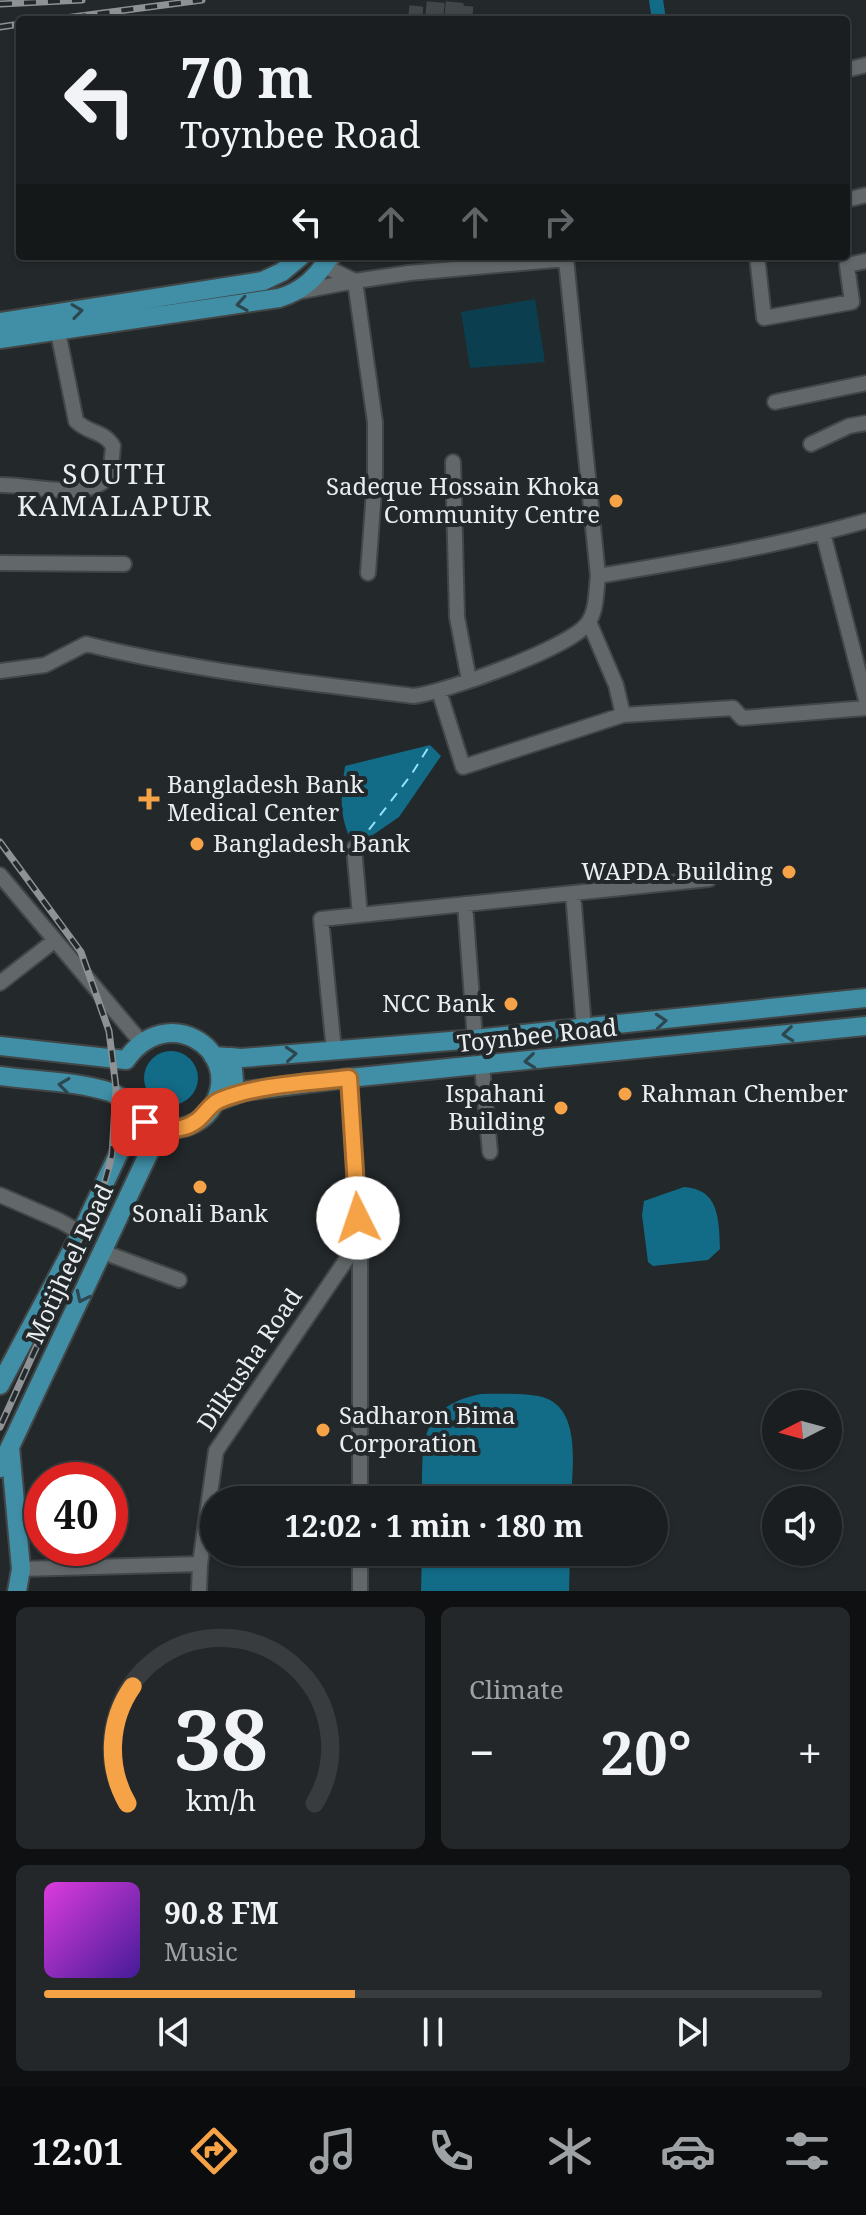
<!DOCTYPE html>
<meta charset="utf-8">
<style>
:root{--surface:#1a1e20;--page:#232729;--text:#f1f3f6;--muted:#9fa2a5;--line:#383c3e;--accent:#f6a246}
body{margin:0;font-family:"Noto Serif",serif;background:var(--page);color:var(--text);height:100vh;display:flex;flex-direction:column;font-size:30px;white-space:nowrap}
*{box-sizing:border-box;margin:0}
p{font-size:26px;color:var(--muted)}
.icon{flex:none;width:44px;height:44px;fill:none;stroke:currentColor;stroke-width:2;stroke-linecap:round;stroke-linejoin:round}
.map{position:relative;height:1591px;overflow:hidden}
.drawer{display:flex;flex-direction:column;gap:16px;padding:16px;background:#0e1012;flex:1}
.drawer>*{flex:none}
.guide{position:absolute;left:16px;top:16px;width:834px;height:244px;border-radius:8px;box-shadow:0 2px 6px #0004,0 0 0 2px var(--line);background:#1a1e20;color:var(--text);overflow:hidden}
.needle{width:52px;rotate:264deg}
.controls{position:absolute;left:762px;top:1390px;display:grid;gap:16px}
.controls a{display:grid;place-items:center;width:80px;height:80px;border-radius:50%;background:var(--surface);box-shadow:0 2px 6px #0004,0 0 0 2px var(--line);font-size:40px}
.speed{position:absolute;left:24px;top:1462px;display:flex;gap:16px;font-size:40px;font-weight:700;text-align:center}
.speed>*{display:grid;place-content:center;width:104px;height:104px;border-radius:50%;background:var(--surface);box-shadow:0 2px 6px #0004,0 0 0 2px var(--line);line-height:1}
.speed .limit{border:12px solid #d22;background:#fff;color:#111}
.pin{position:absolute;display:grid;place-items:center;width:68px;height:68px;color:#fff;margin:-34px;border-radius:16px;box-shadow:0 4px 12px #0006}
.me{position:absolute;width:88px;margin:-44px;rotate:356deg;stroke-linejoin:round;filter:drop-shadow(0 0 6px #0008)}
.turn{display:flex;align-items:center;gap:28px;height:168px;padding:0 32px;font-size:36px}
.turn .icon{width:104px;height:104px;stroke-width:2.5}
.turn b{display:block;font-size:56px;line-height:68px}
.lanes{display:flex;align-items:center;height:76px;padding:0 32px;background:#0003;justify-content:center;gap:40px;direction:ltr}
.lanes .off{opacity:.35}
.big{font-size:60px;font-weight:700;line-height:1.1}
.drawer .widget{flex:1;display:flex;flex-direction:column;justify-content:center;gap:12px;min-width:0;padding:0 28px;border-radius:12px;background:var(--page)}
.drawer .dial{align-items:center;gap:0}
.dial svg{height:208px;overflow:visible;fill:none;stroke:var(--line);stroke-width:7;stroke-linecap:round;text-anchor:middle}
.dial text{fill:var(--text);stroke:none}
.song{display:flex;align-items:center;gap:24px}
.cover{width:96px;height:96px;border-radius:12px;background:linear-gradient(135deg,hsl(300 70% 55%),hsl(260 70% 35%))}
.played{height:8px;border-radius:4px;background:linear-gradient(90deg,var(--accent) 40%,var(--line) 40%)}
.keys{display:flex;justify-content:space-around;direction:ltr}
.heat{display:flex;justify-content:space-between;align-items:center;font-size:44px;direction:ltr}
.drawer .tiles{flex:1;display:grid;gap:16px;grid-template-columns:1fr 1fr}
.widget:last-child{grid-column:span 2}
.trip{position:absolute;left:200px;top:1486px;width:468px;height:80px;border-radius:40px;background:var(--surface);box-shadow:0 2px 6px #0004,0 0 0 2px var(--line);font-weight:700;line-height:80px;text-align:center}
.menu{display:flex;height:128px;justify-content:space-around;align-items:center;background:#0a0c0d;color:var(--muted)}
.menu .icon{width:56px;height:56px}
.menu .selected{color:var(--accent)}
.menu b{font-size:36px;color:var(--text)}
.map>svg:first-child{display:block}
</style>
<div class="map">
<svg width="866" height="1591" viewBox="0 0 866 1591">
<rect width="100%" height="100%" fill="#23282a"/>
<path fill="#0b3f4f" d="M535,299l10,63 -75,6 -9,-56z"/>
<path fill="#126c87" d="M430,745l11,11 -42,61 -45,31c-15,-33 -14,-46 -9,-82z
M144 1078a27 27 0 1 1 54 0a27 27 0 1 1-54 0Z
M684,1187c35,2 35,32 36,62l-12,11 -55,6 -5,-4 -6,-47 2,-14z
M481,1394c19,0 39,-1 57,2 45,8 34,71 33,104h-149c1,-54 -6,-93 59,-106z
M422,1552h148l-1,39h-148z"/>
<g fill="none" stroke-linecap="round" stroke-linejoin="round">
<path stroke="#126c87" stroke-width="14" d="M656,0l3,20"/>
<path stroke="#95e0fc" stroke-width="2" stroke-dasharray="10 8" stroke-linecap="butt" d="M358,844l53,-69 19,-30"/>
<path stroke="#414648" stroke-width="14" stroke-dasharray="14 7" stroke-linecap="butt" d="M415,20l2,-20
M465,20l2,-20"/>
<path stroke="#414648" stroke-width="18" stroke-dasharray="18 9" stroke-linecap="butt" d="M434,20l2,-20
M453,20l2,-20"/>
<g stroke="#424647" stroke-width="18">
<path id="minor" d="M846,70l20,-5
M846,200l20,-5
M757,256l7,62 88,-16 -5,-37 19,-4
M297,292l58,-11 20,141v55l-7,96
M775,402l91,-19
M811,444l38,-18 17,-3
M453,462l4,155 12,63
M0,485c27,-1 92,17 108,-9 4,-7 4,-21 5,-30 -10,-16 -24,-12 -37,-25l-18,-89
M823,533l43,167
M0,563l124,1
M598,576c90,-15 180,-30 268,-55
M589,622l27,63 7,30 110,-7 9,10 124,-10
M0,671l45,-6 41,-21c108,27 217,38 328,52 32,-4 155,-48 173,-72 10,-12 9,-33 11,-48l-32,-317 -157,14 -54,8 -31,-15 8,-6
M439,691l24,76 160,-52
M354,848l6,67
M0,875l141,167
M573,893l11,135
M465,904l10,135
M0,983l54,-42
M334,1051l-13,-132 388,-40
M482,1066l8,86
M349,1078l11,162v260
M0,1195l60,26 21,12
M103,1252l76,28
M360,1552v39
M21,1569l179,-5
M199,1591l1,-27 16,-113 143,-210"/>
</g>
<g stroke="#424647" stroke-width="22">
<path id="major" d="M0,322l263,-41 19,-9 19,-16
M0,339l279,-41c24,-7 38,-21 51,-42
M0,1046l126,14c40,-58 115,-12 89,42 -12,25 -44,34 -68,20 -16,-9 -18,-23 -37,-30 -34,-11 -75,-11 -110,-16
M213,1056l29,2 233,-19 391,-41
M232,1057l3,37
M215,1102l30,-11 104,-13 517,-52
M0,1385l81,-152 51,-108 2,-13
M10,1447l11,122 -4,22
M0,1468l154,-326 15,-13"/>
</g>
<use href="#minor" stroke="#62686a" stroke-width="14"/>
<use href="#major" stroke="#408fa7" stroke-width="18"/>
<g stroke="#8e9294" stroke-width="7">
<path id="rail" d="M0,4l82,-4
M50,20l152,-20
M0,27l20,-3
M0,842l81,110 28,79 7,57 -4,67 -17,63 -95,209"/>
</g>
<use href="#rail" stroke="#23282a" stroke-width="4" stroke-dasharray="12" stroke-linecap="butt"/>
</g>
<defs><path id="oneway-chevron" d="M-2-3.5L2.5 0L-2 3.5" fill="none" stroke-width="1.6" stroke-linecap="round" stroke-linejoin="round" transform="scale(2)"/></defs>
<g stroke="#2c4750">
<use href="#oneway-chevron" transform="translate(242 304) rotate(171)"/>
<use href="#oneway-chevron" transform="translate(77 311) rotate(-8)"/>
<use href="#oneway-chevron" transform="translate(661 1021) rotate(-5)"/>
<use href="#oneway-chevron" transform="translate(788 1034) rotate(174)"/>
<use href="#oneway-chevron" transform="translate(291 1054) rotate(-5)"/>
<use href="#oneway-chevron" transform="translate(530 1061) rotate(174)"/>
<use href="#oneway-chevron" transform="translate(64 1085) rotate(-173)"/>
<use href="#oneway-chevron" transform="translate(82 1297) rotate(115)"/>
</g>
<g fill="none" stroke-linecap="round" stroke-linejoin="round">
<g stroke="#a0692e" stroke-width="20">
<path id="route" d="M145,1122c12,5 22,9 36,6 23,-5 24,-22 39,-28 40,-16 87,-17 129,-22l9,140"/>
</g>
<use href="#route" stroke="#f6a246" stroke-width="14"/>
</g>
<g fill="#f6a246" stroke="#23282a" stroke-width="3">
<circle cx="616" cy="501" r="8"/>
<path d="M145 787h8v8h8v8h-8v8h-8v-8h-8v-8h8z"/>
<circle cx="197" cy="844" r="8"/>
<circle cx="789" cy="872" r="8"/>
<circle cx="511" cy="1004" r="8"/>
<circle cx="625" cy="1094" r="8"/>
<circle cx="561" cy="1108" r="8"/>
<circle cx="200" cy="1187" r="8"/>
<circle cx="323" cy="1430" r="8"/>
</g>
<g text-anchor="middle" stroke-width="8" stroke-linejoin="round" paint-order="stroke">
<g font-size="24" fill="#ebeef0" stroke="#23282a" text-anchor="end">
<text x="600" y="495">Sadeque Hossain Khoka<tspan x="600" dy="28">Community Centre</tspan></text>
<text x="167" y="793" text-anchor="start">Bangladesh Bank<tspan x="167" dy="28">Medical Center</tspan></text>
<text x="213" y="852" text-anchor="start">Bangladesh Bank</text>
<text x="773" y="880">WAPDA Building</text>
<text x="495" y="1012">NCC Bank</text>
<text x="545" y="1102">Ispahani<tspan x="545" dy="28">Building</tspan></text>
<text x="641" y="1102" text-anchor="start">Rahman Chember</text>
<text x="200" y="1222" text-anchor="middle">Sonali Bank</text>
<text x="339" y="1424" text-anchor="start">Sadharon Bima<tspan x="339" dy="28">Corporation</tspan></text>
</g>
<g font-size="24" fill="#ebeef0" stroke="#23282a">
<text transform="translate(537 1036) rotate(-6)" y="8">Toynbee Road</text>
<text transform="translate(70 1264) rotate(-65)" y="8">Motijheel Road</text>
<text transform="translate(250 1360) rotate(-56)" y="8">Dilkusha Road</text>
</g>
<g font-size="28" letter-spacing="2" fill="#ebeef0" stroke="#23282a">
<text x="115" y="484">SOUTH<tspan x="115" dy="32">KAMALAPUR</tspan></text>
</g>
</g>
</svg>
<div class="controls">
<a><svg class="needle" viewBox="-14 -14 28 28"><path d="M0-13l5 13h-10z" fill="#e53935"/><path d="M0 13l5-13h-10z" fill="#9fa2a5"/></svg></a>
<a><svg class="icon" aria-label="sound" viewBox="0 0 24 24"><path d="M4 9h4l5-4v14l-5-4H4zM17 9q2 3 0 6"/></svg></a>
</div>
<div class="speed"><div class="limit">40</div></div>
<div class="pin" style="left:145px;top:1122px;background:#d93025"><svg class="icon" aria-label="arrive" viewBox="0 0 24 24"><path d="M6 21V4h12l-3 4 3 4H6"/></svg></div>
<svg class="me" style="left:358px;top:1218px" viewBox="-20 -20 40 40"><circle r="19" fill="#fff"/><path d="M0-13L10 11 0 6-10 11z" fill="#f6a246"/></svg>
<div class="trip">12:02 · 1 min · 180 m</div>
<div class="guide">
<div class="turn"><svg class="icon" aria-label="left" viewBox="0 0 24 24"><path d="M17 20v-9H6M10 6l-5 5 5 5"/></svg><div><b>70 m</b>Toynbee Road</div></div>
<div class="lanes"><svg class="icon" aria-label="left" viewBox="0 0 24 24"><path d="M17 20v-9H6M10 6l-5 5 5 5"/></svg><svg class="icon off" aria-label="ahead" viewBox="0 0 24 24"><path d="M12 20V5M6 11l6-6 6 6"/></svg><svg class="icon off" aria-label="ahead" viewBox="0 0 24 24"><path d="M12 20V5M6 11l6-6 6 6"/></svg><svg class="icon off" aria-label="right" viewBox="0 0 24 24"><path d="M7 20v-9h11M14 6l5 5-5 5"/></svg></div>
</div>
</div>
<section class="drawer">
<div class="tiles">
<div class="widget dial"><svg viewBox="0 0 100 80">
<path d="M14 69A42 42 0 1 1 86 69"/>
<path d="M14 69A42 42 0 0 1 16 24" stroke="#f6a246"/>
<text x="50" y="56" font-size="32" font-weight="700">38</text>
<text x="50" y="72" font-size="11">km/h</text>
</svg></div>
<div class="widget"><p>Climate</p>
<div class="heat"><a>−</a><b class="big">20°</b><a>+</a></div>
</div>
<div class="widget">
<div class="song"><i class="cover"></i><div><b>90.8 FM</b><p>Music</p></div></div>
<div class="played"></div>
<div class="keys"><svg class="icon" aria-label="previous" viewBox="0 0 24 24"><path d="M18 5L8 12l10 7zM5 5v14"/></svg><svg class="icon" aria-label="pause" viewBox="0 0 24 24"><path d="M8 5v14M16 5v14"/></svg><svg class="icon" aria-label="next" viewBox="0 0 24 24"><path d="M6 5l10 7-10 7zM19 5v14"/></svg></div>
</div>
</div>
</section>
<nav class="menu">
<b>12:01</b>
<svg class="icon selected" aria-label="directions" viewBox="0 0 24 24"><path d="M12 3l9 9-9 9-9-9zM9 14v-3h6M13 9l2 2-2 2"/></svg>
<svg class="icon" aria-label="music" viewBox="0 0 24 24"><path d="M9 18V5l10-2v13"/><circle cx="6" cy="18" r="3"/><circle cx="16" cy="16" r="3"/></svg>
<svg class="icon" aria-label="phone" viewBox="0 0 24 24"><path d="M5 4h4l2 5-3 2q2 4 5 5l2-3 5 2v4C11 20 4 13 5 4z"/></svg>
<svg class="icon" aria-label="climate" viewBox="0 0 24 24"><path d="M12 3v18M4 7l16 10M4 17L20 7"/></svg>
<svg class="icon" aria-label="car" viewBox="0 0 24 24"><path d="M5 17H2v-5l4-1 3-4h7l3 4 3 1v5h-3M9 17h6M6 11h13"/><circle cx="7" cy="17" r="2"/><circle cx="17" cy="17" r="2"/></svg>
<svg class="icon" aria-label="filters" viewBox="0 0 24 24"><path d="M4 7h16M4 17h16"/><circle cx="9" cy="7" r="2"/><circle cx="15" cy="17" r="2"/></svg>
</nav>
